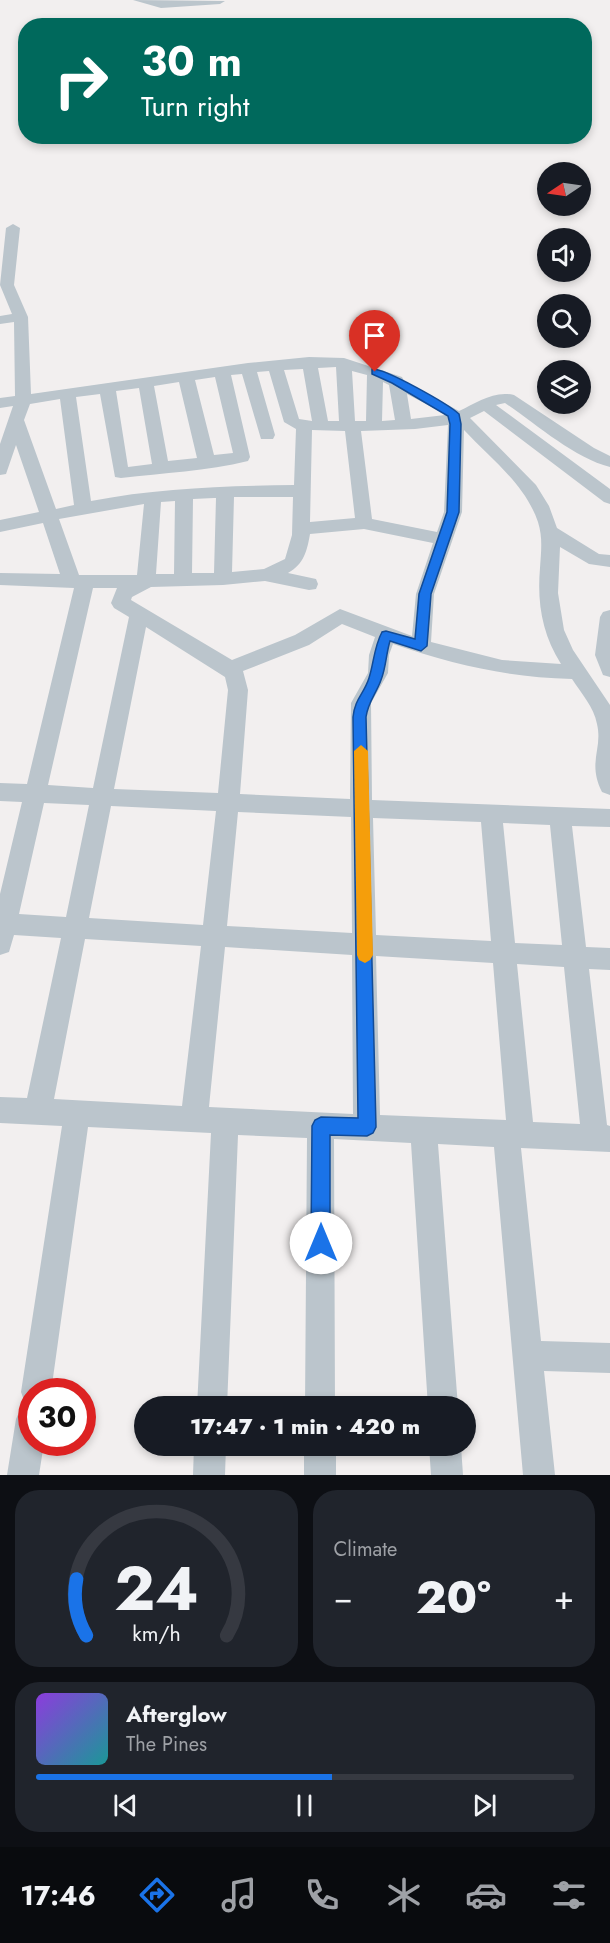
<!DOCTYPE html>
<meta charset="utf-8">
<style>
:root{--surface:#171b24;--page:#20242c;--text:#f1f3f6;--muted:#9ea1a6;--line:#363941;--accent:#1a73e8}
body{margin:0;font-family:Jost,sans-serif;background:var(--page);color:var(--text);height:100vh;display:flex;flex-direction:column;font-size:22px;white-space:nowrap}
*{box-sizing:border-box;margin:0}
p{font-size:20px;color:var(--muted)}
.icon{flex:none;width:33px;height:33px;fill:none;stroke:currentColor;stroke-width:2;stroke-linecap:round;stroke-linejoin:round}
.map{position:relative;height:1475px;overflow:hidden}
.side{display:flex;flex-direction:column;gap:15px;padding:15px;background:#0d0f14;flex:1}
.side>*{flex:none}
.banner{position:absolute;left:18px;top:18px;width:574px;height:126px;border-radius:24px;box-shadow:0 3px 9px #0003;background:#00695c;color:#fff;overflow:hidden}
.needle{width:39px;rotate:257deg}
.fabs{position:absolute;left:537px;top:162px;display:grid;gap:12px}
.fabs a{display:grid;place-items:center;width:54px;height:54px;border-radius:50%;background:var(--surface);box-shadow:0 3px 9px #0003;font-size:30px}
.speed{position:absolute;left:18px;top:1378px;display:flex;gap:12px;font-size:30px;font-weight:700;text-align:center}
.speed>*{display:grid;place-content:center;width:78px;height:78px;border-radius:50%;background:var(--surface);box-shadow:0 3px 9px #0003;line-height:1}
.speed .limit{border:9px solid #d22;background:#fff;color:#111}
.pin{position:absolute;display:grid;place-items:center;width:51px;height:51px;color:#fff;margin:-62px -26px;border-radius:50% 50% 50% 0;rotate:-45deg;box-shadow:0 0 6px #0007}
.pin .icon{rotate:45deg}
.me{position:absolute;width:66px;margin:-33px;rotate:0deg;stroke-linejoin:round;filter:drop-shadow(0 0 4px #0008)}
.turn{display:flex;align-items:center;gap:21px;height:126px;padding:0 24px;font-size:27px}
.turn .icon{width:78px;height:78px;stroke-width:2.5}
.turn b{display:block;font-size:42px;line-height:51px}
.big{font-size:45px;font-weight:800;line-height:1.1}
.side .tile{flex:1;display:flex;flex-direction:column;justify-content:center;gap:9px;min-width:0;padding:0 21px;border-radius:24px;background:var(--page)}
.side .dial{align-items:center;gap:0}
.dial svg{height:156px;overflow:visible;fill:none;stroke:var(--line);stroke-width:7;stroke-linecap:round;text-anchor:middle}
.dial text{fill:var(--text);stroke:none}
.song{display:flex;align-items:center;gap:18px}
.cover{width:72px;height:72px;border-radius:9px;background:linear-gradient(135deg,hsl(270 70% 55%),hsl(180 70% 35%))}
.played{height:6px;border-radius:3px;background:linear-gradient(90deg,var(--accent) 55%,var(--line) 55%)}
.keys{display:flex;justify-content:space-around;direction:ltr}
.heat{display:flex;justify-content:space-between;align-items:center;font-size:33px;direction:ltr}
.side .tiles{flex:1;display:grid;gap:15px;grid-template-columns:1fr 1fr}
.tile:last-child{grid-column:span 2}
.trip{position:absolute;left:134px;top:1396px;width:342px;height:60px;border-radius:30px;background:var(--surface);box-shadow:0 3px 9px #0003;font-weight:800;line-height:60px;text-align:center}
.tabs{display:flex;height:96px;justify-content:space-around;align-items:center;background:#090b0e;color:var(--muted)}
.tabs .icon{width:42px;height:42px}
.tabs .on{color:var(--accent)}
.tabs b{font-size:27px;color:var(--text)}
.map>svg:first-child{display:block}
</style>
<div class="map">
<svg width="610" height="1475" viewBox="0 0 610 1475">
<rect width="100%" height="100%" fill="#f2efef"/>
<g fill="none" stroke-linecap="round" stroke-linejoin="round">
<path fill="#bbc5cc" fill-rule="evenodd" d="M133,0l92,1 -5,3 -59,4z
M13,224l7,4 -6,57 14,32 3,77 217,-31 61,-6 35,1 58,19 2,4 55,30c17,-8 35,-21 55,-16l80,53 16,8v11c-36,-9 -74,-43 -105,-64l-9,2 114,84v15l-6,-2 -120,-91 -14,7 66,67 13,21 8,22 42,26 11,1v12l-21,-3 -29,-17 -2,46 6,37 9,20 37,55v90l-8,-3c-15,-30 1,-43 -5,-68 -3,-17 -16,-31 -25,-45 -66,-2 -117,-14 -179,-35l-4,11 -1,18 -17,30 1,97 238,9v18l-38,-1 14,121 24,1v22l-21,-1 18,156 3,1v26l-89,-4 20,193 69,2v30l-66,-2 11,104h-32l-29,-328 -56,-3 20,263h-30l-17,-264 -77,-4 1,268h-30l2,-269 -69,-3 -11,272h-30l14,-274 -123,-6 -37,265h-19v51h12l-5,32h-32l9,-56 5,-11 8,-3 -4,-2 -4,-11 41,-266 -62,-3v-26l27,1 34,-160 -47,-3 -5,17 -9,3v-61l22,-92 -22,-1v-18l27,1 47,-196 -74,-3v-12l60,1 -17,-51 -43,9v-12l39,-8 -23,-67 -10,29 -6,1v-31l13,-38 -13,2v-10l15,-2 -1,-74 -14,2v-8l12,-2 -12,-29 6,-57zM336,367l3,54h-11l-10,-53zM303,369l9,52 -13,-2 -15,-49zM269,371l15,51 12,7 -2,56c-69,1 -136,3 -203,16l-15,-104 24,-3 15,83 6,1c42,-5 86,-7 127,-17l2,-4 -19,-82 11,-1 19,65h12l2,-4 -18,-63zM352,371l15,4 -1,46h-11zM215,377l18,76 -19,2 -19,-75zM179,382l18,76 -29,3 -14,-75zM383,382l6,3 6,35 -13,1zM139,388l13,76 -24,3 -12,-76zM407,394l36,19 2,2 -34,4zM60,399l14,106 -18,4 -32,-89 6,-16zM448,425l-4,87 -7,20 -65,-13 -11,-88 54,-2zM312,430l33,1 10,87 -45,4zM464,430c27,29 61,54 74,92 5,16 3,30 2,46 -3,35 2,66 21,96l-59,-4 -71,-18 3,-48 28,-82zM234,497h59l-1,38 -7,24 -21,10 -32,3zM214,498h2l-2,75h-22l1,-74zM175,501l-1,73h-18l5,-72zM144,504l-7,71h-58l-20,-56zM364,529l69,14 -17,51 -4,42 -72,-27 -45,26 -63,25 -101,-60 1,-3 19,-10 72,-2 42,-4 44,9 7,-1 2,-5 -2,-5 -28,-6c16,-9 19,-22 22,-39zM93,588h24l-6,15 3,5 15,9 -36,171 -45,-3zM342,624l33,13 -6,18 -1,18 -17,30 -1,96 -110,-5 8,-104 -5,-19 66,-26zM146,627l79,50 3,13 -10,103 -104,-4zM44,803l45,2 -23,112 -47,-3zM111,806l105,5 -13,114 -114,-7zM238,812l113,5 1,116 -125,-7zM373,818l108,4 10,119 -115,-6zM503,823l47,2 12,120 -47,-2zM85,939l116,7 -19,160 -128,-7zM225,947l127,8 1,159 -144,-7zM376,956l117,7 13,157 -126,-5zM517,964l47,3 16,157 -47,-2z
M610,610v67l-7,-2 -8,-20 5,-38 3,-5z
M194,1446h32l-1,29h-32z
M304,1446h32v29h-32z
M429,1446h32l2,29h-32z"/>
</g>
<path fill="#1a73e8" stroke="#114b97" stroke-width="1.5" d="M372,369c13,-1 76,35 87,45l2,10 -2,88 -28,82 -4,52 -6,5 -31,-10c-4,13 -4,27 -9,39 -5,14 -13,22 -15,37l10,410 -3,6 -6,3 -37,-1v108l-3,6 -6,3 -7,-3 -3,-6 1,-117 3,-6 6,-3 37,1 -5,-401c2,-19 11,-23 16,-39 5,-16 5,-31 13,-46l4,-1 29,8 4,-45 28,-82 3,-88 -2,-8 -56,-33 -20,-9z"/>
<path fill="#f59e0b" d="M361,745l7,6 5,204 -3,5 -5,3 -6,-3 -2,-5 -3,-204z"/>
</svg>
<div class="fabs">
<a><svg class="needle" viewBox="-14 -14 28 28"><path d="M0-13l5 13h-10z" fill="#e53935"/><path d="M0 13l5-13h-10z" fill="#9ea1a6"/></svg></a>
<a><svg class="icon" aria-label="sound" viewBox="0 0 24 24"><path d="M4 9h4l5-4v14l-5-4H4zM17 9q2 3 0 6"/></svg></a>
<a><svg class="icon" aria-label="search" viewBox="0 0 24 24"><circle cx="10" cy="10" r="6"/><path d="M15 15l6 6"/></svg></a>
<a><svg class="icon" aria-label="layers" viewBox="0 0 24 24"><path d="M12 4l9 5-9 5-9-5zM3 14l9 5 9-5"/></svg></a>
</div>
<div class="speed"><div class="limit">30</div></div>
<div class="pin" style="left:375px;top:372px;background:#d93025"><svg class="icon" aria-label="arrive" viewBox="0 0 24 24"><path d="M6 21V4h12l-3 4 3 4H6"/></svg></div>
<svg class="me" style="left:321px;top:1243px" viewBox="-20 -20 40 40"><circle r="19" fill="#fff"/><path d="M0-13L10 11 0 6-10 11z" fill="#1a73e8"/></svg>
<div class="trip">17:47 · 1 min · 420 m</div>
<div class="banner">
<div class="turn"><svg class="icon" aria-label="right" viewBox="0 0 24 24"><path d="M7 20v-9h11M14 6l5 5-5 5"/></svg><div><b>30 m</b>Turn right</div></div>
</div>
</div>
<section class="side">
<div class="tiles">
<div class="tile dial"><svg viewBox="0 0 100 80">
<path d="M14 69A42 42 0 1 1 86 69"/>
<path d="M14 69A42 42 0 0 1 9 40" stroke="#1a73e8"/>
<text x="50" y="56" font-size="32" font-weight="700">24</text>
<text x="50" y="72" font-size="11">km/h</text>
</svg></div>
<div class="tile"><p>Climate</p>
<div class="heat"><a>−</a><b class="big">20°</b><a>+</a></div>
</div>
<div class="tile">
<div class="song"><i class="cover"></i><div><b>Afterglow</b><p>The Pines</p></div></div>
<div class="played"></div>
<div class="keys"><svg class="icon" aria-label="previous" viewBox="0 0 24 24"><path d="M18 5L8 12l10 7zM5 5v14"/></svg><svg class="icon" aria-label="pause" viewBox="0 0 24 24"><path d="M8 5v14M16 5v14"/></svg><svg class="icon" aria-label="next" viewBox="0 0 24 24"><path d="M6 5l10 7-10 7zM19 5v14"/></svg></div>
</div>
</div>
</section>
<nav class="tabs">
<b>17:46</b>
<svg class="icon on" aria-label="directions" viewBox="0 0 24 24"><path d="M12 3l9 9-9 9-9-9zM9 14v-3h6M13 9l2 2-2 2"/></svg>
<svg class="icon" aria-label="music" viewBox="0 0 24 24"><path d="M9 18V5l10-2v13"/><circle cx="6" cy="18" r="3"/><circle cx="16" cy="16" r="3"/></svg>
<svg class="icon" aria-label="phone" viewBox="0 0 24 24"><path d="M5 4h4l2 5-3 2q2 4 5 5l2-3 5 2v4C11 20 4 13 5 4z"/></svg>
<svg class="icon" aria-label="climate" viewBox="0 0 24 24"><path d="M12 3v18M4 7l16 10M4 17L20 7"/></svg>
<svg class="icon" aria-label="car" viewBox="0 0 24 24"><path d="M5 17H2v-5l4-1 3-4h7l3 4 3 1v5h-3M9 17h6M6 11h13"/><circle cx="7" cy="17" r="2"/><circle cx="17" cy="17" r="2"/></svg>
<svg class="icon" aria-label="filters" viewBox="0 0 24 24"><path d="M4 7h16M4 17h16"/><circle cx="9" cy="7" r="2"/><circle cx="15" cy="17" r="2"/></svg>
</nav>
